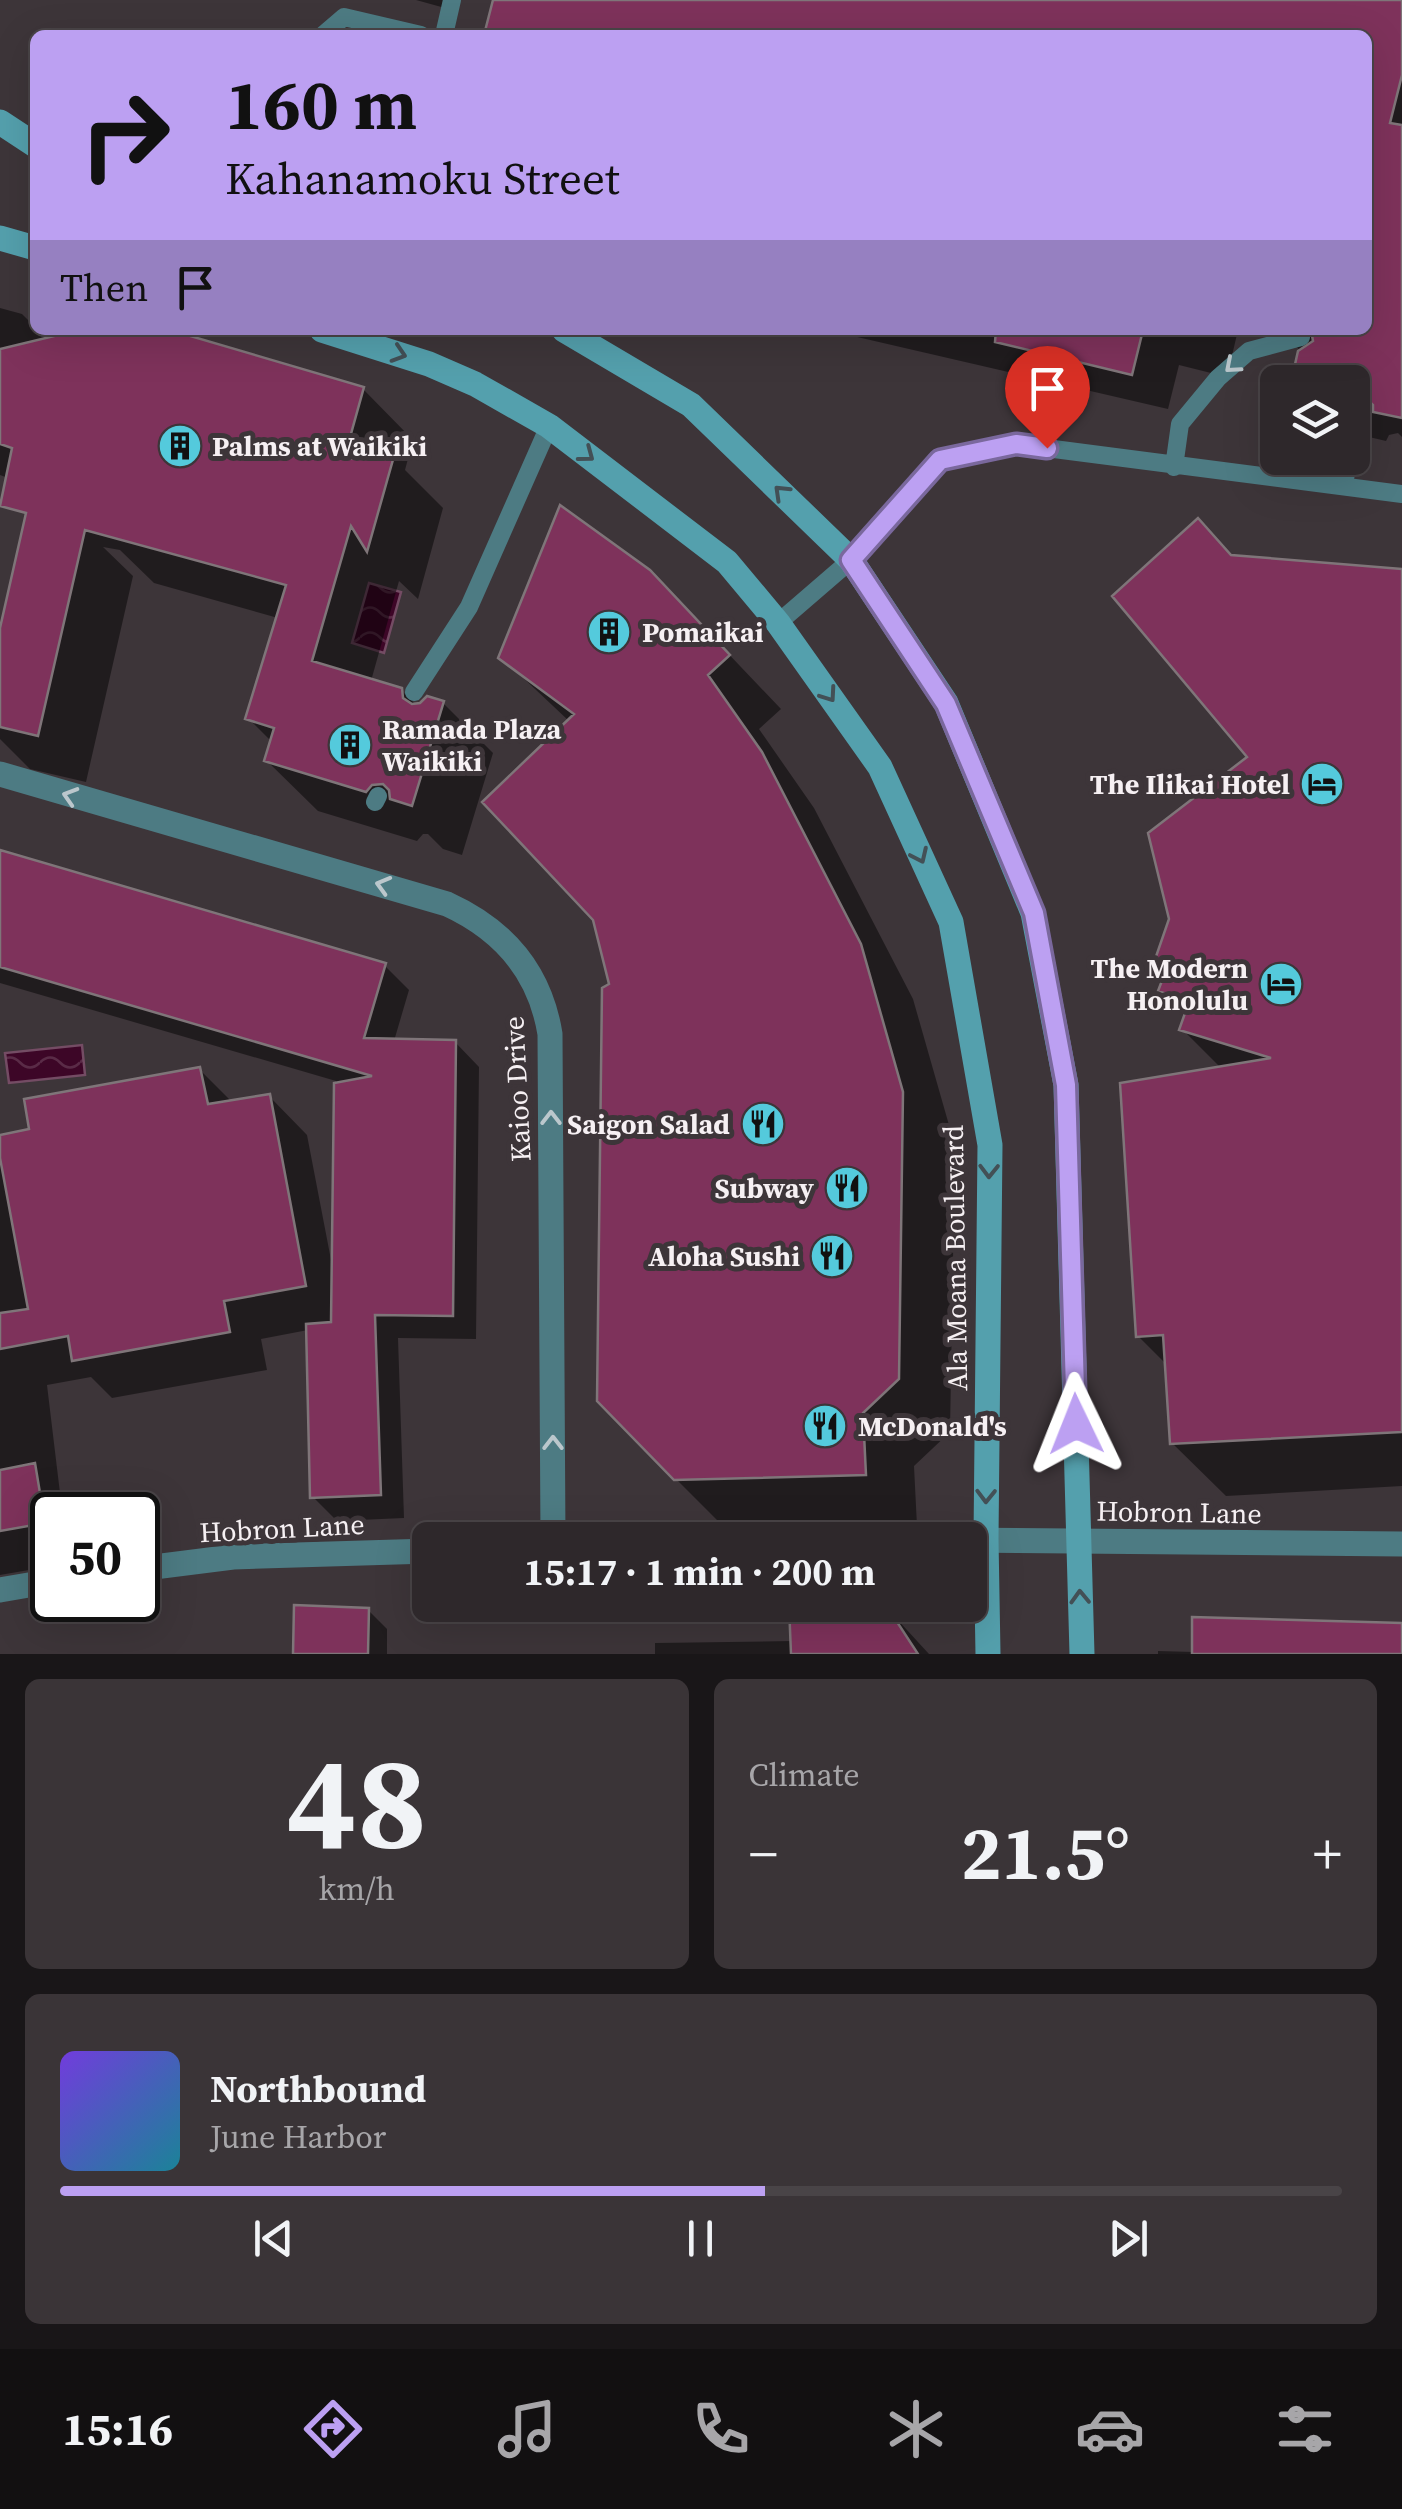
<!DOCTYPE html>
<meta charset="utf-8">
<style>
:root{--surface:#2e282b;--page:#3a3437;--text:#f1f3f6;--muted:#a7a6a9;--line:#494447;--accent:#bca0f2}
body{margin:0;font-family:"Source Serif 4",serif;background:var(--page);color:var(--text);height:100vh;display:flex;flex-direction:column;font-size:38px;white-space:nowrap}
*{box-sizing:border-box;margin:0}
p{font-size:32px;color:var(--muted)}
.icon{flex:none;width:55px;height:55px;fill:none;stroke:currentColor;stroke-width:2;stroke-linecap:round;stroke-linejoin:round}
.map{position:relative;height:1654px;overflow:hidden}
.drawer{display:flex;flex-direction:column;gap:25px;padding:25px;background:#191618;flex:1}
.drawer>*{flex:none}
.top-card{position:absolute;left:30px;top:30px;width:1342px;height:305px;border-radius:15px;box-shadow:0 10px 40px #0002,0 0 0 2px var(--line);background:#bca0f2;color:#111;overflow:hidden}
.controls{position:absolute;left:1260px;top:365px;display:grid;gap:20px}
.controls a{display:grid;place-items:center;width:110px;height:110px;border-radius:15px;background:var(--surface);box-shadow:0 10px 40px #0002,0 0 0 2px var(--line);font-size:50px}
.speed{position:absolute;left:30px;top:1492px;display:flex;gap:20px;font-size:50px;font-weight:700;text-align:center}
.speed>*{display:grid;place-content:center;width:130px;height:130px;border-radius:50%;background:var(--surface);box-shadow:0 10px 40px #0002,0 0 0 2px var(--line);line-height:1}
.speed .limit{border:5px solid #111;border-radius:15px;background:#fff;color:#111}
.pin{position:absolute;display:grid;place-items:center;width:85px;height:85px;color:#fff;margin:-102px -42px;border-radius:50% 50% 50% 0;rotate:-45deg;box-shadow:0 0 10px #0007}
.pin .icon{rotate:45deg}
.me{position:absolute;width:110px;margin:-55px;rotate:358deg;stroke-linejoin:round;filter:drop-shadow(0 0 8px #0008)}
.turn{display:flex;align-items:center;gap:35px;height:210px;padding:0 30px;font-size:45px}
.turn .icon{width:130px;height:130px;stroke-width:2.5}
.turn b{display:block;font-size:70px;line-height:85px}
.then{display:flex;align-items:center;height:95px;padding:0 30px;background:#0003;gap:20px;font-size:38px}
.big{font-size:75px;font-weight:700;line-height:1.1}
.drawer .tile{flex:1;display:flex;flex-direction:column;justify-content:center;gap:15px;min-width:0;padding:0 35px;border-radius:15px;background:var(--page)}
.drawer .dial{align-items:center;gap:0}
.dial b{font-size:130px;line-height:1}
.song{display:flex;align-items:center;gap:30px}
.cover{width:120px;height:120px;border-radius:15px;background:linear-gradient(135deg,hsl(260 70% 55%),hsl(190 70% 35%))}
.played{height:10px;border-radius:5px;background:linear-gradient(90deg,var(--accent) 55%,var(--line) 55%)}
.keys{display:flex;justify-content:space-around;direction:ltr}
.heat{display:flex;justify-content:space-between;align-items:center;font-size:55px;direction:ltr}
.drawer .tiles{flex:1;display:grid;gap:25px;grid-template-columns:1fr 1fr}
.tile:last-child{grid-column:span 2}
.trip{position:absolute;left:412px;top:1522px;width:575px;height:100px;border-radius:15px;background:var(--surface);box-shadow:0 10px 40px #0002,0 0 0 2px var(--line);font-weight:700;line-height:100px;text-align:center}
.tabs{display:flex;height:160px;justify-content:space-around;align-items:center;background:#121011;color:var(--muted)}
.tabs .icon{width:70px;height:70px}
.tabs .on{color:var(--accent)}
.tabs b{font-size:45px;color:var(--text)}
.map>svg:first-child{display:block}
</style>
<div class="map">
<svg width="1402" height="1654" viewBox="0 0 1402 1654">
<defs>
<pattern id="water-waves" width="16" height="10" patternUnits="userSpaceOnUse" patternTransform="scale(2.5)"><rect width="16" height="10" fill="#3d0627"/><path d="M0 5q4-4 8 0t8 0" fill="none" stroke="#5a2b47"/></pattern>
</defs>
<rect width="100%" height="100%" fill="#3d3539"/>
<path fill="url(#water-waves)" stroke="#744c64" stroke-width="2.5" d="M369,583l32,9 -17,61 -32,-10z
M82,1045l3,30 -76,8 -4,-30z"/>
<path fill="#0007" d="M416,0h31l-2,8z
M495,0h907v437l-4,-4 -9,2 -3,6 -34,-8v-51h-59l8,-31 -22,-21h89v-295h-875l-5,-5z
M0,308l22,6 26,26 42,-10h71l202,59 50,51 -8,30 38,38 -25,91 -19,-18 -28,100 30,9 16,16 26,-3 50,50 -31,102 -19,-6 -15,-15h-5l-6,7 -99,-30 -51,-50 6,-18 -25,-25 30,-100 -124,-35 -34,-33 -17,-3 30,29 -47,206 -56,-13 -30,-30v-100l47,-110 -39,-51 -8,-3z
M827,330h411l-11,47 -48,-12 -11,44z
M1234,558l168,14v914l-176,10 -54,-53 -4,-77 -30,-30 84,-267 -40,-40 4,-13 -25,-25 2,-8 -10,-10 97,-215z
M702,626l79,83 -22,20 55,79 99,191 42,147 -5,286 -36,34 3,60 -188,6 -53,-53 -65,-494 -41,-263 -69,-65z
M0,853l385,113 24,24 -15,51 61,1 24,25 -3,272 -78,-1 6,180 -67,3 -24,-24 -5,-167 -47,9 6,31 -155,28 -21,-21 -44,8 13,108 12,11 2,11h-22v51l-52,9v-438l32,-6 168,-61 33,33 36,-7 38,39 25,130h2l2,-184 -336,-98z
M791,1605h93l45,49h-274v-11l138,-2z
M368,1610l19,19v25h-91z
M1402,1625v29h-244v-3l36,1z"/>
<path fill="#7e325b" stroke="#7f7579" stroke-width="2.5" d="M493,0h909v75l-12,48 12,2v293l-29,-6v-7l-8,-8 -13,3v-18h-61l7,-31 15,-10 -2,-11h57v-295h-867l-16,-4z
M79,330h91l194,57 -20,72 50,-3 -27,96 -16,-26 -39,135 90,27 1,10 9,6 8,-1 7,-7 17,5 -32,105 -22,-7 -1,-9 -6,-6 -11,1 -6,7 -102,-31 10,-33 -29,-9 41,-134 -201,-55 -47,206 -38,-9v-99l26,-115 -26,-7 12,-58 -12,-4v-95z
M996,330h147l-11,45 -137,-33z
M560,505l90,65 80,85 -22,20 54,77 99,192 42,148 -4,287 -36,34 3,62 -192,5 -77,-79 5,-413 7,-4 -16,-64 -111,-118 92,-88 -76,-56z
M1198,518l33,37 171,14v863l-232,12 -7,-109 -27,2 -16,-254 151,-25 -92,-28 10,-28 -31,-11 5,-13 -13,-4 19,-55 -21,-86 99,-76 -135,-161z
M0,850l386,113 -22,75 92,2 -3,276 -78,-1 6,180 -71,3 -4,-174 25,-2 3,-239 38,-7 -372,-109z
M200,1067l8,37 62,-10 36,192 -82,15 6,31 -158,29 -4,-25 -68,13v-36l28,-4 -28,-151v-23l29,-6 -5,-30z
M35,1463l10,60 -45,8v-61z
M294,1605l75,3 -1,46h-75z
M789,1605h97l32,49h-127z
M1192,1617l210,6v31h-210z"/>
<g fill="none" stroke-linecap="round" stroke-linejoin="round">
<path stroke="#4d7b83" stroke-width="18" d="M323,35l21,-18 77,18
M444,35l8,-35
M1352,445l9,-36
M1174,467l6,-43 38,-46 31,-27 52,-14
M1343,486l7,-28
M778,623l73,-63 89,-100 75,-16 387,50
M414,692l55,-85 80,-181
M375,802l3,-6"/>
<path stroke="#4d7b83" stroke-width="25" d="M0,774l447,130c57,26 93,68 103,130l3,506
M955,1540l447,4
M138,1569l95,-12 197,-6
M0,1590l52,-9"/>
<path stroke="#54a0ad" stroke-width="25" d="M0,122l35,23
M0,238l35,10
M322,330l107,34 46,20 74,42 178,136 51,61 102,144 71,155 39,223 -4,394 2,115
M564,330l127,75 160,155 95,143 87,210 33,172 16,569"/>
</g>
<defs><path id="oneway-chevron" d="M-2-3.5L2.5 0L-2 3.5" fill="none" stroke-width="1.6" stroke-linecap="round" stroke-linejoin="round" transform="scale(2.5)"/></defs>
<g stroke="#435056">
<use href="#oneway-chevron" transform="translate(399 354) rotate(18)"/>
<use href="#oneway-chevron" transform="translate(587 455) rotate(37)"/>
<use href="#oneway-chevron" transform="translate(781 492) rotate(-136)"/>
<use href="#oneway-chevron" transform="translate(829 695) rotate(55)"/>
<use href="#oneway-chevron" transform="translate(920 856) rotate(65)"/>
<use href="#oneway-chevron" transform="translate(989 1171) rotate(91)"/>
<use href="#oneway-chevron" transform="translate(986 1496) rotate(91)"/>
<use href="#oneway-chevron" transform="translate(1080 1597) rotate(-92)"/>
</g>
<g stroke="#bbc7cc">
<use href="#oneway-chevron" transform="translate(1232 366) rotate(139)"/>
<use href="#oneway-chevron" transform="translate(70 796) rotate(-163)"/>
<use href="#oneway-chevron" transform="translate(383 885) rotate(-164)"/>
<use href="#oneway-chevron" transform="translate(551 1118) rotate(-90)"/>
<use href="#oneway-chevron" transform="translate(553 1443) rotate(-90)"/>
</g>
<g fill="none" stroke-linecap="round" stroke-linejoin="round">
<g stroke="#7a689d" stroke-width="25">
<path id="route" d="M1047,448l-31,-4 -76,16 -89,100 95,144 88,209 32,172 10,339"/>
</g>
<use href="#route" stroke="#bca0f2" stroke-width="18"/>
</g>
<defs>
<g id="building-disc" transform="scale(2.25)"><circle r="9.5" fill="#54cadc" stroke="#3d3539"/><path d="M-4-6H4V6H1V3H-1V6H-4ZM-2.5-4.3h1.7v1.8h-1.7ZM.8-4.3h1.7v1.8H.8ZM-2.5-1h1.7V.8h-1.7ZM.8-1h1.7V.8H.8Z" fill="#111"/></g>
<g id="hotel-disc" transform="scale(2.25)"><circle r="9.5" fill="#54cadc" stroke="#3d3539"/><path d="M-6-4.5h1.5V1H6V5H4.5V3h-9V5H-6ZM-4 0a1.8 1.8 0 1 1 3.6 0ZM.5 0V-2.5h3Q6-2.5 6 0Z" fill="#111"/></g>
<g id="restaurant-disc" transform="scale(2.25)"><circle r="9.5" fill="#54cadc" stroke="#3d3539"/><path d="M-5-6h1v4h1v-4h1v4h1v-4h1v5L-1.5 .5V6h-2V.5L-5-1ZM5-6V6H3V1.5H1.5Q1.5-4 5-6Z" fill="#111"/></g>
</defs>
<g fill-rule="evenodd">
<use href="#building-disc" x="180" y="446"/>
<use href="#building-disc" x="609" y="632"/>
<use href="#building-disc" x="350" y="745"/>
<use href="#hotel-disc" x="1322" y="784"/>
<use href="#hotel-disc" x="1281" y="984"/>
<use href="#restaurant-disc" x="763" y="1124"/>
<use href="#restaurant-disc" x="847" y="1188"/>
<use href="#restaurant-disc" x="832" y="1256"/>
<use href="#restaurant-disc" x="825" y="1426"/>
</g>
<g text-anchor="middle" stroke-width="10" stroke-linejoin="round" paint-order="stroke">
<g font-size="28" font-weight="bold" fill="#f6f0f3" stroke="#3d3539" text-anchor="end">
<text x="212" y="456" text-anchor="start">Palms at Waikiki</text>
<text x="642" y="642" text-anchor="start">Pomaikai</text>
<text x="382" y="739" text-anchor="start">Ramada Plaza<tspan x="382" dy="32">Waikiki</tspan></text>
<text x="1290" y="794">The Ilikai Hotel</text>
<text x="1248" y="978">The Modern<tspan x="1248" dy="32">Honolulu</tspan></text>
<text x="730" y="1134">Saigon Salad</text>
<text x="814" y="1198">Subway</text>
<text x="800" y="1266">Aloha Sushi</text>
<text x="858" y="1436" text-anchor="start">McDonald's</text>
</g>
<g font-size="28" fill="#f6f0f3" stroke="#3d3539">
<text transform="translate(517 1089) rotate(-93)" y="10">Kaioo Drive</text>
<text transform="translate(955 1258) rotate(-91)" y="10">Ala Moana Boulevard</text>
<text transform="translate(1179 1512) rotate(1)" y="10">Hobron Lane</text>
<text transform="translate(282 1528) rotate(-3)" y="10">Hobron Lane</text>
</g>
</g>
</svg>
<div class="controls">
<a><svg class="icon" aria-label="layers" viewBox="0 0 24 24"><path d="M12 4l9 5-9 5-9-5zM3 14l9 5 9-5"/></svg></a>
</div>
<div class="speed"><div class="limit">50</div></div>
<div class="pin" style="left:1047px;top:448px;background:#d93025"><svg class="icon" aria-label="arrive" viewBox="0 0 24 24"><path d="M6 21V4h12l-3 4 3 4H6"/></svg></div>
<svg class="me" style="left:1076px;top:1424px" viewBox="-20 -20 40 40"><path d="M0-17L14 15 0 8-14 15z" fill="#bca0f2" stroke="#fff" stroke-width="4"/></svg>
<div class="trip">15:17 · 1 min · 200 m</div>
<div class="top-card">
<div class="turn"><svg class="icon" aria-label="right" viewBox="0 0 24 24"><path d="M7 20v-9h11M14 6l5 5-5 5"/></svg><div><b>160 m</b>Kahanamoku Street</div></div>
<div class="then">Then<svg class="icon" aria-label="arrive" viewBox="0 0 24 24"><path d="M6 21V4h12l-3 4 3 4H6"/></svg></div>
</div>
</div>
<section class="drawer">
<div class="tiles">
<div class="tile dial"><b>48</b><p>km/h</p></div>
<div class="tile"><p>Climate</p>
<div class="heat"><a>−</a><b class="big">21.5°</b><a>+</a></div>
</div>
<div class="tile">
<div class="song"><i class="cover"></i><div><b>Northbound</b><p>June Harbor</p></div></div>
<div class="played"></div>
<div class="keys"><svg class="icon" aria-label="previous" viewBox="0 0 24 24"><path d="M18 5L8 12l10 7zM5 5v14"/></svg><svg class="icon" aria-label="pause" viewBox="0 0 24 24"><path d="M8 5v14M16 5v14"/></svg><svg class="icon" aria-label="next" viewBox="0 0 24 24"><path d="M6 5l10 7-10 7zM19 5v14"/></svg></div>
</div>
</div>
</section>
<nav class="tabs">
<b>15:16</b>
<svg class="icon on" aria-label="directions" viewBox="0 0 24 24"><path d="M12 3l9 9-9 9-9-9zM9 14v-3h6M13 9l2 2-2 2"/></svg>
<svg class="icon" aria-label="music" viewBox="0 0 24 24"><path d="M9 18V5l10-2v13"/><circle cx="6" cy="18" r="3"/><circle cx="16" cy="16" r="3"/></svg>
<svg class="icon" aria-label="phone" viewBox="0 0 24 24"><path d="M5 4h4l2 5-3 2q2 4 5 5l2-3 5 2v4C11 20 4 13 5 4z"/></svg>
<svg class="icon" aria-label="climate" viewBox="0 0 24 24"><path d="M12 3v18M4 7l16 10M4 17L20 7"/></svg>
<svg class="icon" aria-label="car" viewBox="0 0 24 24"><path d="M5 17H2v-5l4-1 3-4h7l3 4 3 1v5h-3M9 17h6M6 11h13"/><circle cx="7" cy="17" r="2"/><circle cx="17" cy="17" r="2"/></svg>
<svg class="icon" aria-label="filters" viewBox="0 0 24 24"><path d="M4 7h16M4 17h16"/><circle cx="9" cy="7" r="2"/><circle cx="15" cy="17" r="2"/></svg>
</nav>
